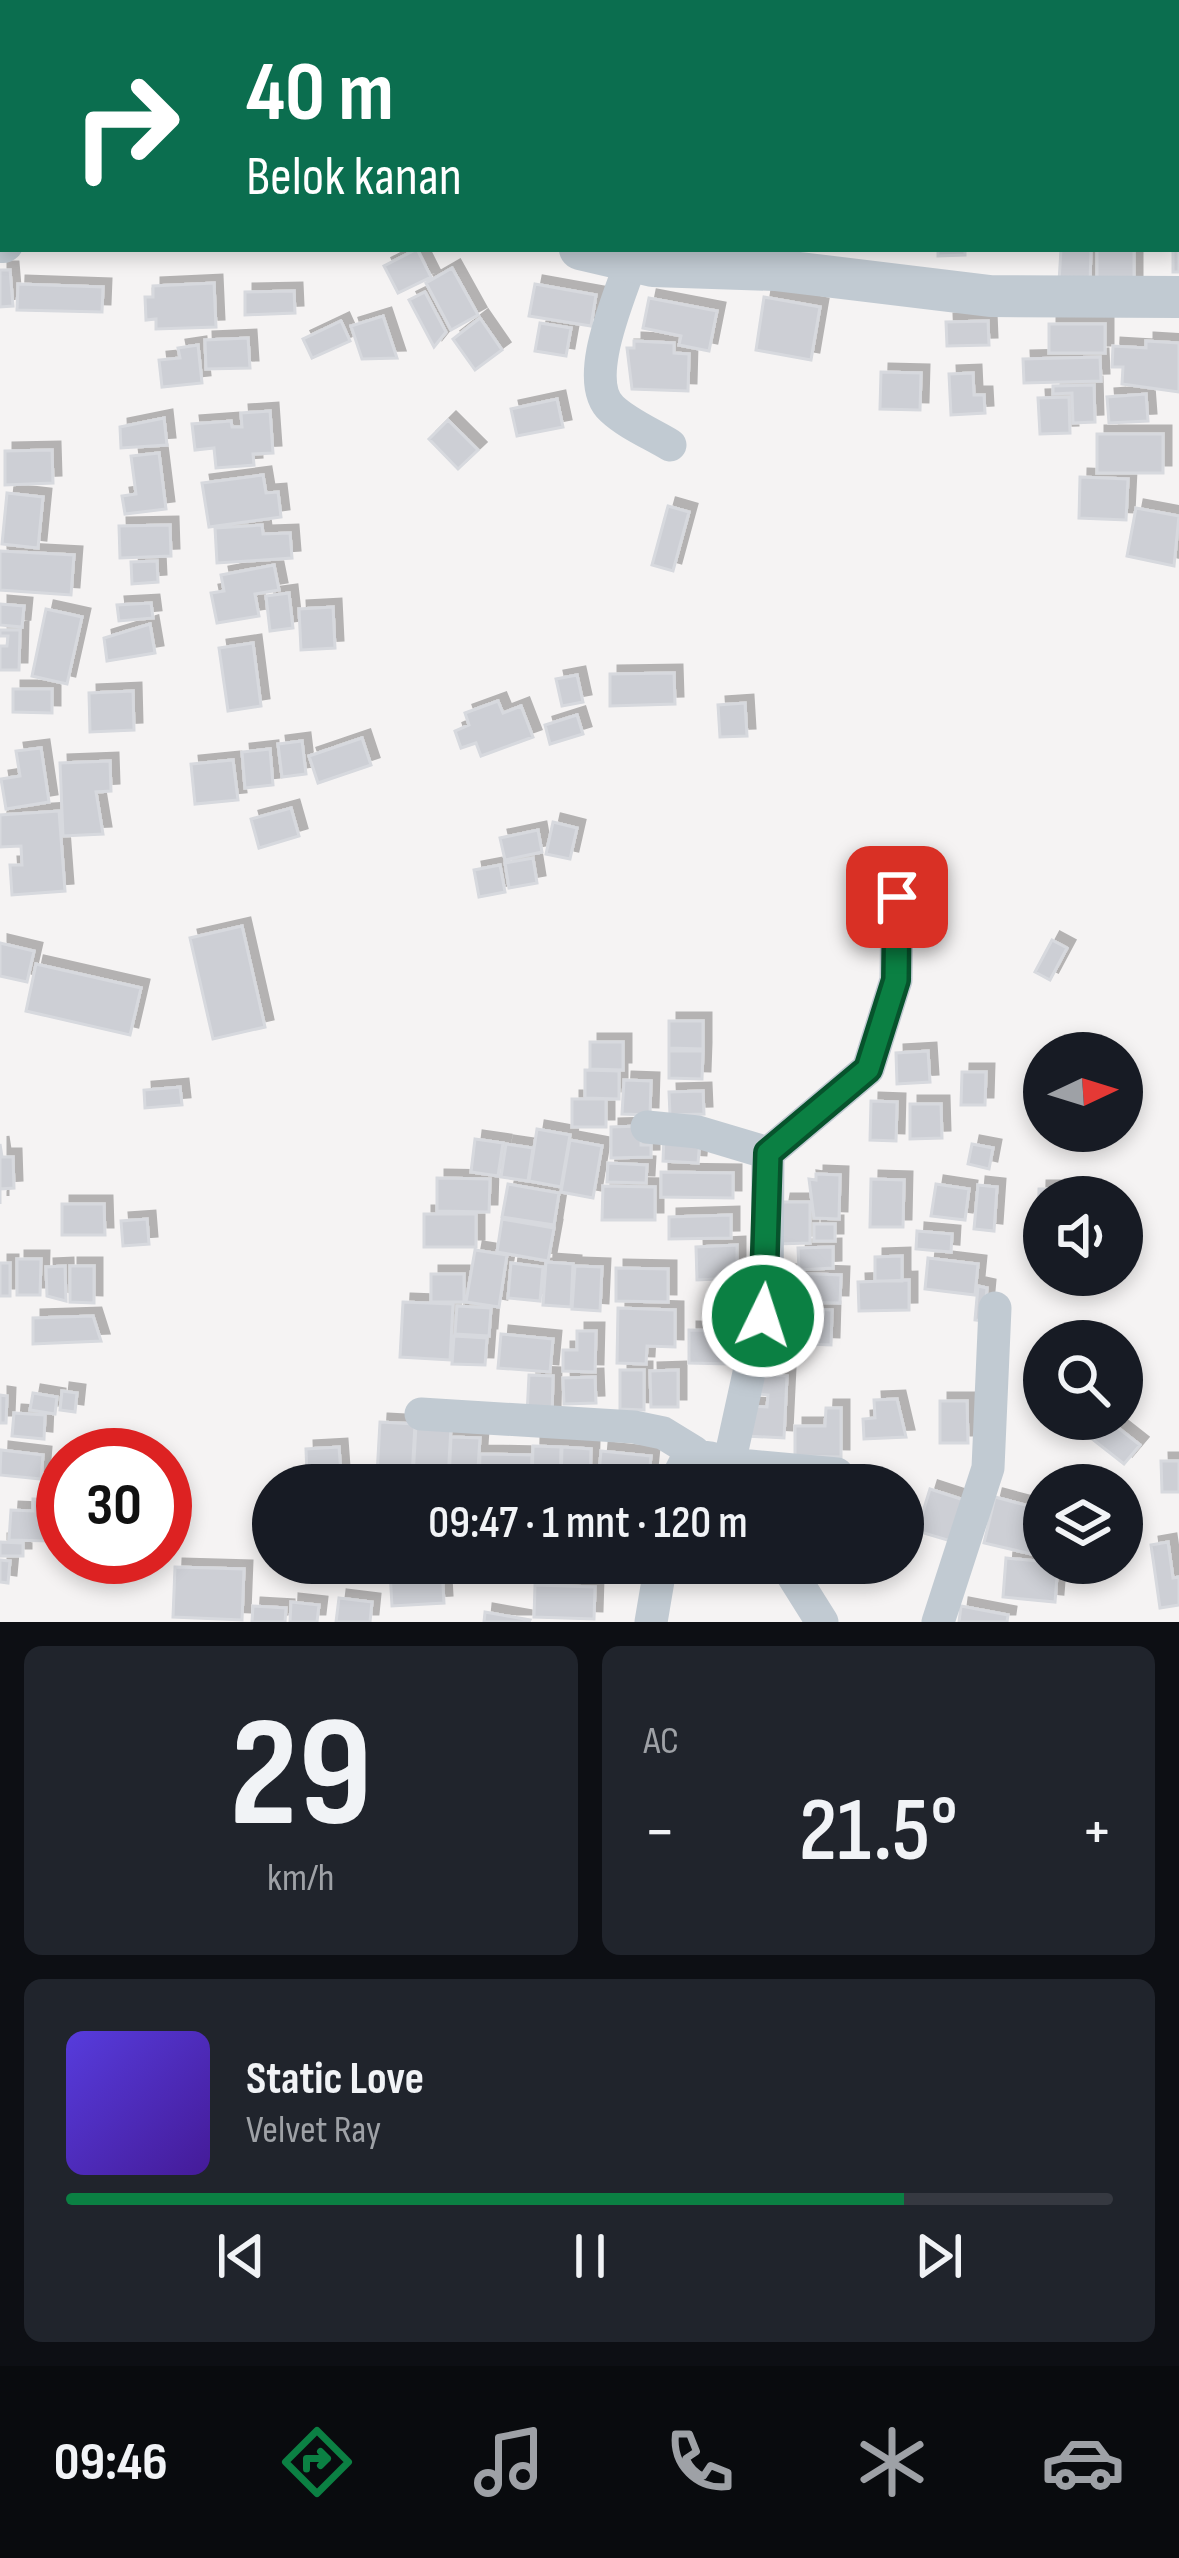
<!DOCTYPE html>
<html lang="id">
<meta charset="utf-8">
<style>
:root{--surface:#171b24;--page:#20242c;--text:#f1f3f6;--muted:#9ea1a6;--line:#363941;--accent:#0b8043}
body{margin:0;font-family:"Sofia Sans Condensed",sans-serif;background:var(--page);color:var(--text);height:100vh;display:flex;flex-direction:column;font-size:45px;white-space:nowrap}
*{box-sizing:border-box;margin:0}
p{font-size:39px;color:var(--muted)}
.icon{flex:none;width:66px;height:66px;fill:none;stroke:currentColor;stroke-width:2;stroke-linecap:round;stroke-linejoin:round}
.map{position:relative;height:1622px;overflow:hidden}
.panel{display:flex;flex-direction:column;gap:24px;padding:24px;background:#0d0f14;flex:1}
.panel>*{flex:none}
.top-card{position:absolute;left:0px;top:0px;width:1179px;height:252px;box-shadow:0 6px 18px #0003;background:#0b6e4f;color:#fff;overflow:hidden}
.needle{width:78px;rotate:86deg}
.fabs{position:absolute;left:1023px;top:1032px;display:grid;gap:24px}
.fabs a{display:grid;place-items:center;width:120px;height:120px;border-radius:50%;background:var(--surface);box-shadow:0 6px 18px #0003;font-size:60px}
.speed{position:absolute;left:36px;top:1428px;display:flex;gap:24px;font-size:60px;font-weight:700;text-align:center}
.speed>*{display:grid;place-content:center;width:156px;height:156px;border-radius:50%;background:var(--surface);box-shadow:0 6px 18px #0003;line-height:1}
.speed .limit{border:18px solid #d22;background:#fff;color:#111}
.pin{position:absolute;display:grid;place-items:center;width:102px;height:102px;color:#fff;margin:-51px;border-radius:24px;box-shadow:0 6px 18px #0006}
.me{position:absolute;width:132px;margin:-66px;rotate:4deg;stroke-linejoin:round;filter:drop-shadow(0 0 9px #0008)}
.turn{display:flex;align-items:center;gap:42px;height:252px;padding:0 48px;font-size:54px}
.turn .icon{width:156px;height:156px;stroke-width:2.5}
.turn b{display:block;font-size:84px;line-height:102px}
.big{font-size:90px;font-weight:600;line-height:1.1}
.panel .widget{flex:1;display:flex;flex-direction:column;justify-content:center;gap:18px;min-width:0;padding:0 42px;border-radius:18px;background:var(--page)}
.panel .dial{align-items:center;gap:0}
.dial b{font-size:156px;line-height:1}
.song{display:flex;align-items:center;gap:36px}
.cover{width:144px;height:144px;border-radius:18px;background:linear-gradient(135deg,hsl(250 70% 55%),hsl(260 70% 35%))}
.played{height:12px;border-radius:6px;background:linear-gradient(90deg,var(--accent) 80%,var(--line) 80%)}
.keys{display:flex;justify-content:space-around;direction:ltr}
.heat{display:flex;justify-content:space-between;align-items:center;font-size:66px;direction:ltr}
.panel .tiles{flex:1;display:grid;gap:24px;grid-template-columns:1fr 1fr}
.widget:last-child{grid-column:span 2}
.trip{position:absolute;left:252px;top:1464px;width:672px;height:120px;border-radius:60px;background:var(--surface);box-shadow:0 6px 18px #0003;font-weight:600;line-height:120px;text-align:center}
.dock{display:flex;height:192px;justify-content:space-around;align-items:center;background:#090b0e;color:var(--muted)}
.dock .icon{width:84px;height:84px}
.dock .active{color:var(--accent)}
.dock b{font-size:54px;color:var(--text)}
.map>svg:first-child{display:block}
</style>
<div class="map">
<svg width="1179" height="1622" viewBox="0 0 1179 1622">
<defs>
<filter id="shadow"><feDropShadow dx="8" dy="-8" stdDeviation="0" flood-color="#0004"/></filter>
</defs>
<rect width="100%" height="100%" fill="#f5f3f3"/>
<path fill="#cdcfd5" stroke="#d7d9de" stroke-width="3" filter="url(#shadow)" d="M485,0h55v3h-55z
M595,0h50v3h-50z
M1179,245v27h-6v-23z
M417,249l14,28 -33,16 -14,-27z
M938,249h27v6l-27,1z
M1061,249h30l-1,34 -31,-1z
M1097,249h37v36h-37z
M452,268l26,47 -27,15 -25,-47z
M0,270h10l3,36 -13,1z
M214,283l2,44 -60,2v-10l-10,1 -1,-23h8v-11z
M18,284l85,3 -1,25 -85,-2z
M535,284l61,11 -5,31 -62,-10z
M294,291l1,22 -50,2v-23z
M425,292l21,40 -12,15 -25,-47z
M764,297l56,10 -9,53 -55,-10z
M649,298l68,13 -8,40 -30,-6 2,-9 -38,-8z
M383,316l14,42 -35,1 -11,-33z
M480,318l22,32 -27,20 -22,-31z
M341,321l9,20 -38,17 -9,-19z
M988,321l1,24 -42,1 -1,-24z
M540,323l31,5 -5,28 -31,-5z
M1049,324h56v29h-56z
M248,338l2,30 -44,1 -1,-29z
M634,341l40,2v10l15,1 -1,37 -56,-2 -5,-41h7z
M1146,341l33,2v49l-57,-8 1,-17h-11l1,-21 33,2z
M198,345l4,38 -40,4 -3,-27 21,-2 -2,-10z
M1100,357l1,24 -77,2 -1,-24z
M881,372l40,1 -1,37 -40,-1z
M973,373l1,22h10l1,18 -34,2 -2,-41z
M1094,385l1,37 -22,1 -1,-30 -19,1v-8z
M1146,394l2,27 -39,2 -2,-26z
M1069,397l1,36 -30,1 -2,-36z
M557,399l6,28 -46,9 -6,-27z
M270,411l3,42 -20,1 1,11 -38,3 -2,-20 -19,2 -3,-26 39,-3 1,6h10l-1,-14z
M164,418l3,27 -46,3 -1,-21z
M448,420l30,30 -20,19 -29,-30z
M1097,434h66v39h-66z
M52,450l1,33 -48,2v-34z
M159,453l7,56 -41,5 -3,-18 14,-2 -5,-38z
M263,475l3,18 12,-1 3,25 -72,10 -7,-44z
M1080,477l48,2 -2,41 -47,-2z
M7,493l36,4 -5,51 -36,-4z
M668,506l21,6 -16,59 -21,-6z
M1136,508l43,8 -5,50 -47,-10z
M170,525l1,31 -51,2 -1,-32z
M262,525l1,9 27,-1 2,25 -75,5 -2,-35z
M0,551l74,4 -3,40 -71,-5z
M157,561l1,21 -26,2 -1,-22z
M274,565l5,25 -24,4 4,22 -42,7 -6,-30 13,-2 -3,-16z
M289,593l4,35 -23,3 -4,-35z
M151,603l2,15 -34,3 -2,-16z
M0,604l24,2 -2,21 -22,-2z
M333,607l2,41 -34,2 -2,-41z
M46,609l36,8 -15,67 -35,-8z
M150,624l5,29 -48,8 -3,-23z
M0,630h20l-1,40h-19v-24h7l1,-10h-8z
M253,643l8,63 -33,5 -9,-63z
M674,673l1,31 -65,2v-32z
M577,675l6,27 -21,4 -6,-27z
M13,689h39v24l-39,-1z
M133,691l1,39 -44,2 -1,-39z
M498,701l5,12 18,-7 12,31 -52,19 -5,-13 -15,5 -6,-17 14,-6 -4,-12z
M745,703l2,33 -27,1 -2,-32z
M577,715l6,19 -33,10 -5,-19z
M362,738l9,27 -53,18 -9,-27z
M302,741l4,33 -24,3 -4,-33z
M41,748l8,54 -43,7 -5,-30 19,-3 -4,-25z
M270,749l3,36 -28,3 -3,-36z
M233,760l5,40 -43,4 -4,-40z
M110,761l1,30 -15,1 7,42 -40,2 -3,-73z
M291,808l8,28 -40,12 -8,-29z
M59,811l6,80 -53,4 -2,-30h12l-1,-19 -21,1v-32z
M553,822l24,6 -7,31 -24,-5z
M538,830l4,22 -37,8 -5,-22z
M533,858l4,25 -28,5 -4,-25z
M500,865l5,27 -26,5 -5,-27z
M242,926l23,101 -52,12 -23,-101z
M1052,940l15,8 -17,32 -15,-8z
M0,943l34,8 -7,31 -27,-6z
M36,964l105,24 -11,47 -104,-24z
M669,1021h34v28l-34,-1z
M590,1042h33v28l-33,-1z
M669,1051h34l-1,28 -33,-1z
M928,1051l2,31 -33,2 -1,-31z
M585,1070l34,1v28l-34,-1z
M962,1072h24l-1,33h-24z
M624,1080l27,1 -1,34 -28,-1z
M180,1087l2,18 -37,3 -1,-18z
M703,1091l1,23 -34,1 -1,-23z
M572,1099h34v28h-34z
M871,1101l26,1 -1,39 -26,-1z
M910,1104h31l1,34 -32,1z
M641,1126v19h10v12l-40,1v-31z
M537,1129l33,6 -9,52 -32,-6z
M664,1137l36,2 -2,24 -35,-2z
M475,1139l28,4 -5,33 -27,-4z
M570,1140l32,6 -9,52 -32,-6z
M0,1144l2,13h11l1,31 -14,1v15z
M506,1144l27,4 -5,33 -27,-4z
M972,1144l21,4 -4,21 -21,-5z
M608,1163l39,2 -1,18 -39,-1z
M661,1172l72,1v25l-72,-1z
M816,1174l24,1 -1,44 -25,-1 -5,-39 7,1z
M437,1178l53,1 -1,33 -52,-1z
M871,1179l33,1 -1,47h-33z
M508,1184l51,9 -5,32 -52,-8z
M936,1184l33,5 -4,31 -34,-4z
M978,1185l19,2 -3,44 -20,-2z
M603,1186l52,1v33h-53z
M1039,1189h20v8h-15v38h-6z
M783,1202h27v41l-34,1z
M62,1204h42l1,31h-43z
M424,1214h52v33h-52z
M731,1215v23l-62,1v-22z
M147,1219l2,25 -26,2 -2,-25z
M502,1219l52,9 -6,33 -51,-9z
M814,1224h21v17h-21z
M917,1231l35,3 -1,18 -35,-3z
M737,1245v33l-40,2 -1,-33z
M833,1247v21l-34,2 -1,-22z
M475,1250l32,5 -8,52 -33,-5z
M902,1256v25h-27v-24z
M928,1258l50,6 -3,31 -50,-6z
M17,1259h24l-1,36h-23z
M546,1262l27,2 -2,43 -28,-2z
M0,1263h10v33h-10z
M511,1263l32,4 -3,34 -32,-3z
M65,1266l1,35 -19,-5 -1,-29z
M70,1266h24v37l-24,-1z
M575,1266l27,1 -2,44 -28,-2z
M616,1268l52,1v33l-52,-1z
M788,1273l53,2 -1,28 -53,-1z
M431,1274h33v28h-33z
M909,1280v30l-50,1 -1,-29z
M978,1286l9,2 -2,22 6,12 -16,-2z
M403,1302l50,2 -3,56 -50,-3z
M457,1306l34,2 -2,28 -34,-2z
M618,1308l57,2v37l-28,-1 -1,18 -29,-1z
M780,1308l52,2 -1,35 -52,-2z
M93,1316l8,25 -68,3v-26z
M689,1330l40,1v33l-40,-1z
M577,1331h19l-1,41 -32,-1v-21h14z
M501,1334l52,5 -3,33 -52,-4z
M454,1336l33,2 -2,27 -33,-1z
M620,1370h24v40l-24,-1z
M678,1370v37h-27l-1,-36z
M759,1374l28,2 -3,62 -38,-2 2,-30 19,1 1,-12 -10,-1z
M529,1375l24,1 -1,40 -25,-1z
M595,1377l1,26 -32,1 -1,-26z
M62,1391l15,2 -2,19 -15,-2z
M33,1393l24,4 -2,17 -25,-4z
M0,1395l7,1 -1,27h-6z
M897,1399l9,38 -42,2 -1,-20 12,-1 -1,-18z
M940,1401h27l1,42h-28z
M826,1408h15v49l-46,-1v-30h30z
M14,1413l31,2 -1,24 -32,-3z
M1092,1419h15l33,26 -16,19 -42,-33z
M380,1422l35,2 -3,53 -35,-2z
M416,1425l35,2 -3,52 -35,-1z
M451,1437l29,1 -3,45 -28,-2z
M533,1446l28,1 -1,38h-28z
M339,1447l2,27 -34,2 -1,-27z
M562,1447l29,2 -1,36h-29z
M1,1450l42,5 -2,24 -41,-4z
M601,1451l50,5 -3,29h-50z
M480,1454l52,1 -1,30h-52z
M1161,1461h18v31h-17z
M930,1489l37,12 -13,41 -37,-11z
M995,1497l49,13 -4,46 -56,-13z
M33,1499l19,1 -1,41 -42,-1 2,-30 22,1z
M0,1542l23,1v13h-23z
M1168,1542l5,36 6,-1v28l-19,3 -9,-63z
M1006,1558l52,5 -3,39 -52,-5z
M0,1560l10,1 -2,22 -8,-1z
M305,1563h34l-1,11 -33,-5z
M390,1563h53v2l-53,2z
M676,1563h47l-2,16 -46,-3z
M175,1567l69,2 -2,51 -69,-3z
M442,1568l2,35 -52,3 -2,-35z
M535,1585l60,2 -1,32 -60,-2z
M339,1598l33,4 -2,20h-34z
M291,1602l28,3 -2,17h-27z
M253,1606l33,2 -1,14h-33z
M961,1606l47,9 -1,7h-48z
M485,1612l45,8 -1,2h-45z"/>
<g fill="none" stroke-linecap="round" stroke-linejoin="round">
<path stroke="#c1cad2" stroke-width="33" d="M555,3l1,-3
M631,262c-11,34 -50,119 -19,147 16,15 40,25 58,36
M647,1127l51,5 70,21
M421,1414l213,13 29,6 31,19
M837,1474l-108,-10 38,-173 1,-138 100,-84 28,-89 1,-83
M674,1485l15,-30 22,3
M785,1563l37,59
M651,1622l10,-59
M938,1622l50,-154 7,-160"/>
<path stroke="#c1cad2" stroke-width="42" d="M0,242h3
M580,249l73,17 122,4 215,26 189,1"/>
</g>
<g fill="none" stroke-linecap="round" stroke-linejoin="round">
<g stroke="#07532c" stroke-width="30">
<path id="route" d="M763,1316l5,-163 100,-84 28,-89 1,-83"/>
</g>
<use href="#route" stroke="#0b8043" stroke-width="21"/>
</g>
</svg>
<div class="fabs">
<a><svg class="needle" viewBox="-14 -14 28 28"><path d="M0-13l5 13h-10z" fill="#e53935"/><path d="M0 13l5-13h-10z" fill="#9ea1a6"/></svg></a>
<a><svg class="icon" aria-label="sound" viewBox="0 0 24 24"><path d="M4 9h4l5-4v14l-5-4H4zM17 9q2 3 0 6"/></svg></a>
<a><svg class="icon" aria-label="search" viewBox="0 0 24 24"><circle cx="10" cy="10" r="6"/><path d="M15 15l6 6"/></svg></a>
<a><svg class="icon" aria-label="layers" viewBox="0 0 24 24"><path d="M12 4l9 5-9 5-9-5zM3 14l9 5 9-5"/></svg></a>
</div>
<div class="speed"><div class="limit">30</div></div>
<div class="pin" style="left:897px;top:897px;background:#d93025"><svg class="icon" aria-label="arrive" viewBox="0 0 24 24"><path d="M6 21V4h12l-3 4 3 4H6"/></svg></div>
<svg class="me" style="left:763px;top:1316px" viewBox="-20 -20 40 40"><circle r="17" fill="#0b8043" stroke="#fff" stroke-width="3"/><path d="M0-11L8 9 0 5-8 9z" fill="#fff"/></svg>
<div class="trip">09:47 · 1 mnt · 120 m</div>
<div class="top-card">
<div class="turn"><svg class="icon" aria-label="right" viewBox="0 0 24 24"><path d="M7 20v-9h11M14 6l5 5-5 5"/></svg><div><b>40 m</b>Belok kanan</div></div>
</div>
</div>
<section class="panel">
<div class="tiles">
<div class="widget dial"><b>29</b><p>km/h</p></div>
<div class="widget"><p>AC</p>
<div class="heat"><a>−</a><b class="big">21.5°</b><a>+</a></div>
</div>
<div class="widget">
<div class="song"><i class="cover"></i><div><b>Static Love</b><p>Velvet Ray</p></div></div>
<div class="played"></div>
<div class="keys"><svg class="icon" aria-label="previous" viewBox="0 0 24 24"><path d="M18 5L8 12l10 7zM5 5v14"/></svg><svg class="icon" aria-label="pause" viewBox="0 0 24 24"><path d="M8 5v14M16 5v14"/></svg><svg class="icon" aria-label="next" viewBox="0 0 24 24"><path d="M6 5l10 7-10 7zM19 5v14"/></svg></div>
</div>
</div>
</section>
<nav class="dock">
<b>09:46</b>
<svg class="icon active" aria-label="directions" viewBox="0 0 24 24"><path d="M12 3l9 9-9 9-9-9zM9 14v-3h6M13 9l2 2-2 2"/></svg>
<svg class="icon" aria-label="music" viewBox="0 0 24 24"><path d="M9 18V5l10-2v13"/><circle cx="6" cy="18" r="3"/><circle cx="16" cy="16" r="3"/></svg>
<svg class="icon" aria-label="phone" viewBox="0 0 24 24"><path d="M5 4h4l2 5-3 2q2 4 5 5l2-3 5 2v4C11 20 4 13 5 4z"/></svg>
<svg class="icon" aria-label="climate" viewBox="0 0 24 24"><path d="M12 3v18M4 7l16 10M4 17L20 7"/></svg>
<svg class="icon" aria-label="car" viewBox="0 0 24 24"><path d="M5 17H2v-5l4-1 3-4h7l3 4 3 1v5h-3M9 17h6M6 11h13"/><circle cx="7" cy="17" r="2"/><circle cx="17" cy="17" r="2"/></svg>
</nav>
